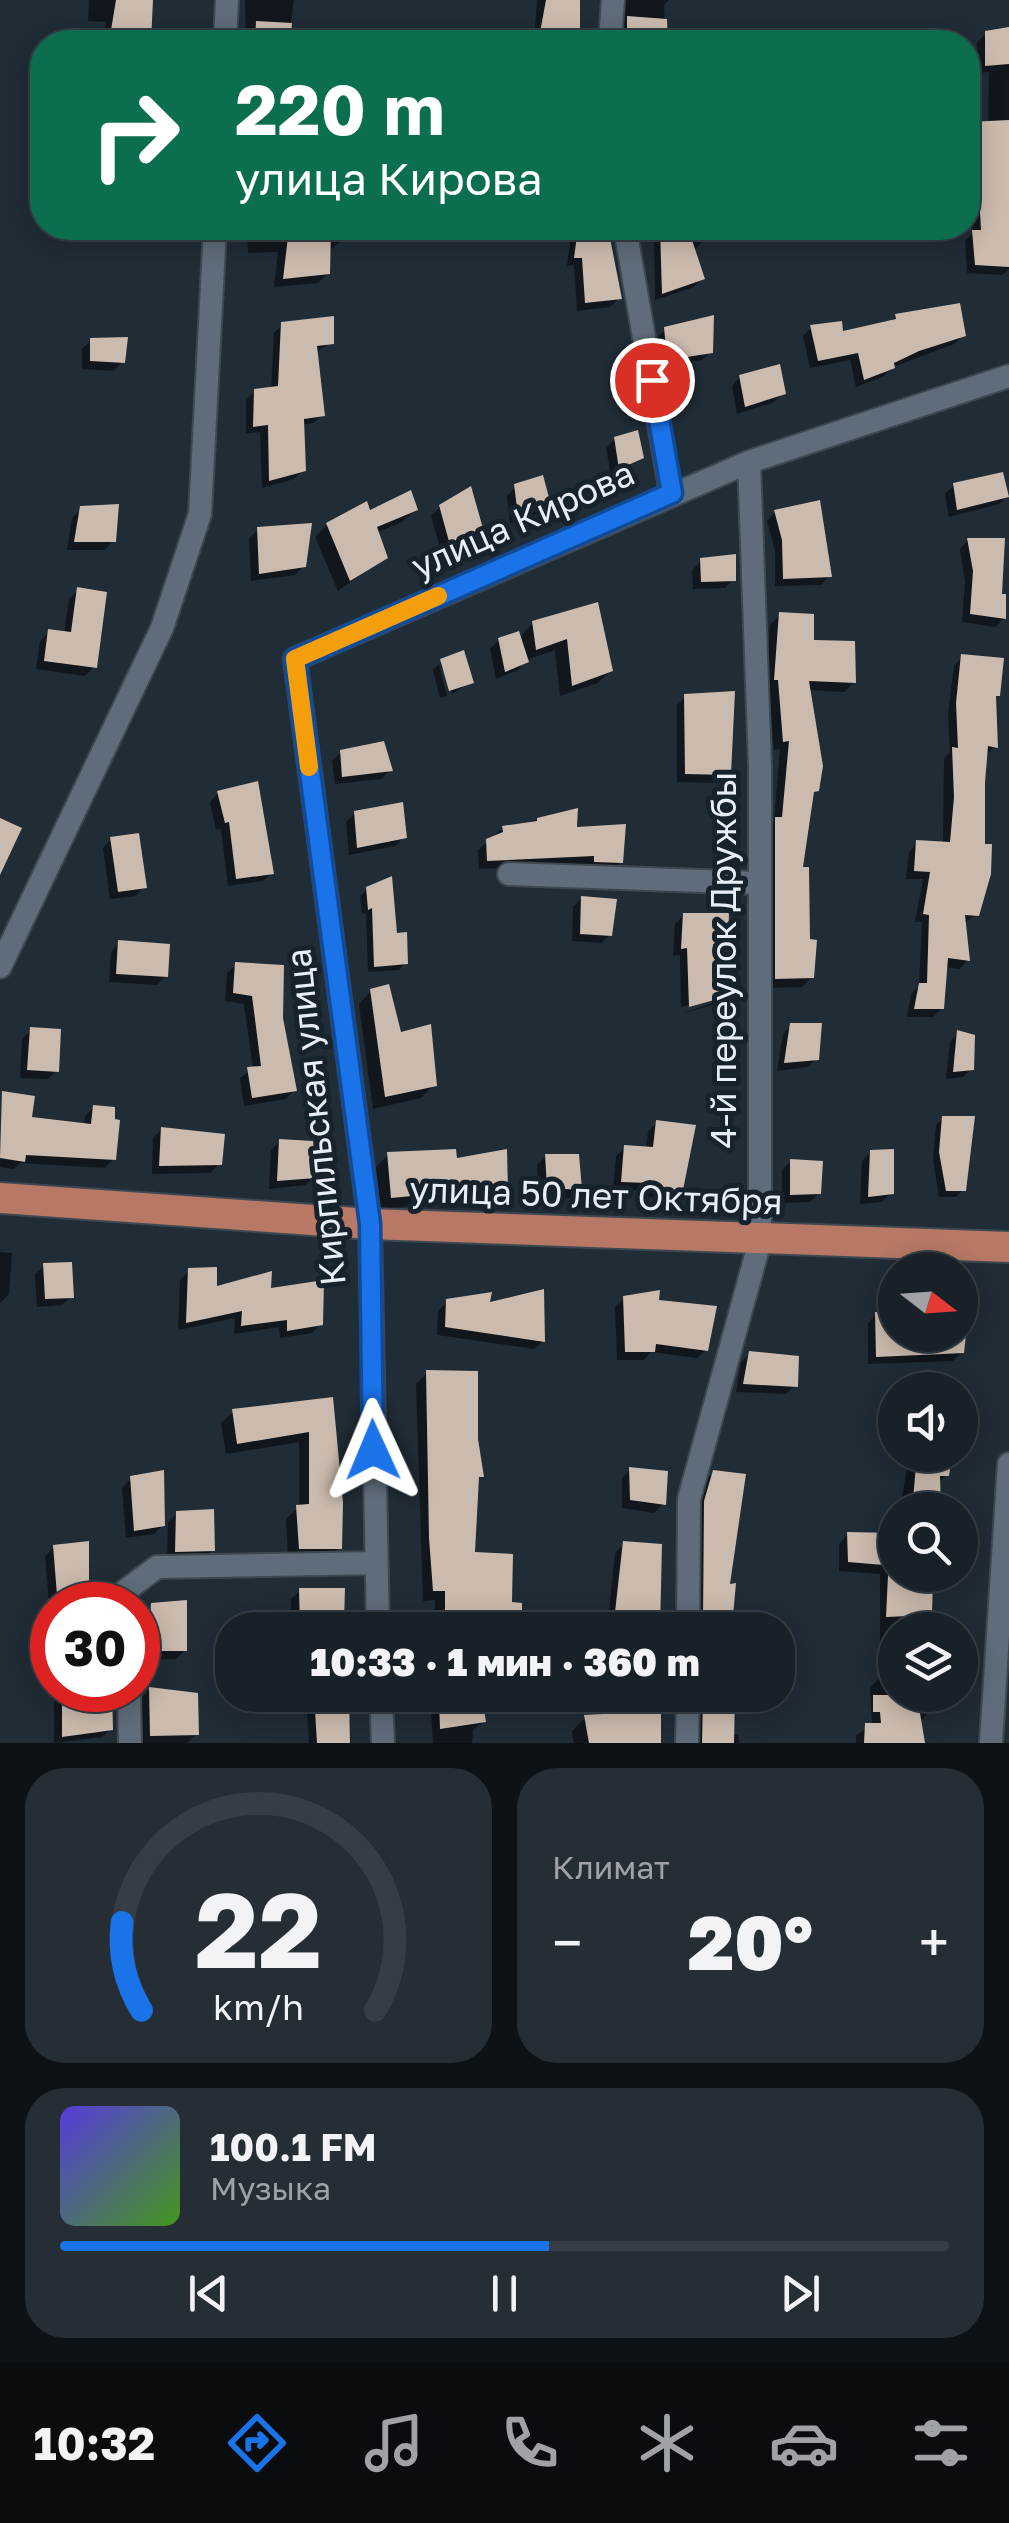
<!DOCTYPE html>
<html lang="ru">
<meta charset="utf-8">
<style>
:root{--surface:#182128;--page:#252e34;--text:#f1f3f6;--muted:#9fa3a8;--line:#363e45;--accent:#1a73e8}
body{margin:0;font-family:"Golos Text",sans-serif;background:var(--page);color:var(--text);height:100vh;display:flex;flex-direction:column;font-size:38px;white-space:nowrap}
*{box-sizing:border-box;margin:0}
p{font-size:32px;color:var(--muted)}
.icon{flex:none;width:55px;height:55px;fill:none;stroke:currentColor;stroke-width:2;stroke-linecap:round;stroke-linejoin:round}
.map{position:relative;height:1743px;overflow:hidden}
.panel{display:flex;flex-direction:column;gap:25px;padding:25px;background:#0d1216;flex:1}
.panel>*{flex:none}
.hud{position:absolute;left:30px;top:30px;width:950px;height:210px;border-radius:40px;box-shadow:0 5px 25px #0003,0 0 0 2px var(--line);background:#0b6e4f;color:#fff;overflow:hidden}
.needle{width:65px;rotate:107deg}
.fabs{position:absolute;left:878px;top:1252px;display:grid;gap:20px}
.fabs a{display:grid;place-items:center;width:100px;height:100px;border-radius:50%;background:var(--surface);box-shadow:0 5px 25px #0003,0 0 0 2px var(--line);font-size:50px}
.speed{position:absolute;left:30px;top:1582px;display:flex;gap:20px;font-size:50px;font-weight:700;text-align:center}
.speed>*{display:grid;place-content:center;width:130px;height:130px;border-radius:50%;background:var(--surface);box-shadow:0 5px 25px #0003,0 0 0 2px var(--line);line-height:1}
.speed .limit{border:15px solid #d22;background:#fff;color:#111}
.pin{position:absolute;display:grid;place-items:center;width:85px;height:85px;color:#fff;margin:-42px;border:5px solid #fff;border-radius:50%;box-shadow:0 2px 10px #0007}
.me{position:absolute;width:110px;margin:-55px;rotate:359deg;stroke-linejoin:round;filter:drop-shadow(0 0 8px #0008)}
.turn{display:flex;align-items:center;gap:35px;height:210px;padding:0 40px;font-size:45px}
.turn .icon{width:130px;height:130px;stroke-width:2.5}
.turn b{display:block;font-size:70px;line-height:85px}
.big{font-size:75px;font-weight:800;line-height:1.1}
.panel .card{flex:1;display:flex;flex-direction:column;justify-content:center;gap:15px;min-width:0;padding:0 35px;border-radius:40px;background:var(--page)}
.panel .dial{align-items:center;gap:0}
.dial svg{height:260px;overflow:visible;fill:none;stroke:var(--line);stroke-width:7;stroke-linecap:round;text-anchor:middle}
.dial text{fill:var(--text);stroke:none}
.song{display:flex;align-items:center;gap:30px}
.cover{width:120px;height:120px;border-radius:15px;background:linear-gradient(135deg,hsl(250 70% 55%),hsl(100 70% 35%))}
.played{height:10px;border-radius:5px;background:linear-gradient(90deg,var(--accent) 55%,var(--line) 55%)}
.keys{display:flex;justify-content:space-around;direction:ltr}
.heat{display:flex;justify-content:space-between;align-items:center;font-size:55px;direction:ltr}
.panel .tiles{flex:1;display:grid;gap:25px;grid-template-columns:1fr 1fr}
.card:last-child{grid-column:span 2}
.trip{position:absolute;left:215px;top:1612px;width:580px;height:100px;border-radius:40px;background:var(--surface);box-shadow:0 5px 25px #0003,0 0 0 2px var(--line);font-weight:800;line-height:100px;text-align:center}
.tabs{display:flex;height:160px;justify-content:space-around;align-items:center;background:#0a0d10;color:var(--muted)}
.tabs .icon{width:70px;height:70px}
.tabs .active{color:var(--accent)}
.tabs b{font-size:45px;color:var(--text)}
.map>svg:first-child{display:block}
</style>
<div class="map">
<svg width="1009" height="1743" viewBox="0 0 1009 1743">
<rect width="100%" height="100%" fill="#202c36"/>
<path fill="#0007" d="M89,0h61l-3,42h-44l3,-20 -18,-1z
M245,0h49l-6,42h-42z
M537,0h40l-2,42h-41z
M623,0h46l-5,5 1,37h-46z
M1009,30v239l-7,6 -35,-2 -2,-32 8,-8 -5,-108 20,-1 1,-52 -11,1 -1,-31 9,-8z
M52,228h51l-7,6z
M247,228h95v13l-14,10v22l-10,10 -44,4 4,-35 -30,1z
M572,228h36l11,70 -9,9 -33,4 -3,-46 -7,1z
M654,228h46l2,14 -9,9 9,27 -8,9 -39,13z
M896,316l67,20 -9,8 -61,23 -9,9 -28,11 -6,-27 -40,8 -7,-32 8,-8 30,6 48,-11z
M283,324l48,19 -15,9 6,63 -9,8 -11,2 1,45 -9,9 -32,9 -2,-56 -14,2v-34l9,-9 16,-2 3,-56z
M665,330l46,22 -9,8 -43,7 -3,-28z
M91,340l31,22 -8,9 -32,-2v-20z
M740,377l43,16 -9,9 -37,12 -5,-28z
M615,439l26,18 -30,19 -5,-28z
M954,485l54,11 -9,8 -50,13 -4,-23z
M516,487l32,17 -8,9 -30,10 -3,-27z
M440,507l43,31 -39,24 -13,-46z
M81,509l32,32 -8,9h-38l5,-32z
M415,510l-13,12 -26,11 9,24 -47,34 -23,-54 12,-12 42,-12z
M775,512l54,64 -8,9 -46,1v-36l-8,-29z
M258,530l46,36 -9,9 -44,6 -2,-43z
M968,540l31,56 5,22 -9,9 -33,-5 3,-41 -5,-32z
M701,561l32,18 -8,9 -32,1 -1,-19z
M78,590l16,77 -9,9 -49,-7 4,-28 9,-9 15,2 5,-35z
M596,605l15,65 -13,13 -38,13 -5,-46 -29,10 -8,10 -22,9 -6,-30 9,-9 20,-2 14,-15z
M780,615l74,67 -10,10 -36,-2 9,100 -6,5 -11,75 12,107 -10,10 -36,1v-158l8,-8 6,-73 -6,1 -5,-61h-4l5,-64z
M463,654l8,28 -19,12 -12,-31z
M962,657l36,38 -4,4 1,48 -10,8 -8,159 -13,9 4,37 -9,9 -14,-2 -3,41 -9,9h-26l4,-23 8,-8 3,-64h-7l8,-43h-17l3,-27 8,-9 26,1 1,-86 6,-6 -2,-39 6,-47z
M439,664l8,32 -7,2 -7,-28z
M686,696l42,78 -9,9 -42,-1v-77z
M341,752l49,18 -9,9 -46,5 -3,-23z
M218,793l54,80 -9,8 -35,5 -7,-57 -5,1 -6,-28z
M355,814l49,23 -9,9 -46,9 -3,-33z
M538,820l36,10 46,32 -8,8h-26l1,-6 -108,5 -1,-19 25,-22z
M111,839l33,48 -8,9 -26,3 -7,-51z
M367,889l28,47 10,27 -6,7 -31,2 -2,-59 -4,1 -2,-18z
M582,898l28,37 -9,8 -29,-2 1,-34z
M684,915l41,26 -14,10 11,45 -9,9 -32,9 34,-12v-5l-34,10 -1,-52 -7,1 2,-32z
M119,943l46,33 -8,9 -48,-3 2,-30z
M236,965l45,53 13,72 -8,9 -42,7 -4,-28 13,-9 -9,-65 -19,-3 2,-28z
M371,991l63,94 -13,13 -48,11 -14,-105z
M792,1025l25,33 -9,9 -31,4 6,-37z
M31,1030l25,41 -8,8 -28,-1 2,-39z
M958,1033l14,35 -9,9 -17,2 4,-37z
M3,1093l26,26 55,7 1,-10 9,-9 19,52 -8,9 -85,-5 -6,6 -14,-2z
M943,1118l20,72 -7,7h-17l-6,-38 3,-34z
M657,1123l24,66 -9,9 -31,-1v-7h-28l3,-34 9,-8 21,1 2,-18z
M162,1129l57,35 -9,9 -58,1 1,-36z
M280,1141l34,36 -9,8 -36,4 2,-39z
M871,1152l20,41 -9,9 -22,2 2,-43z
M388,1155l67,6 50,30 -12,12 -21,3v-6l-92,9 -4,-42z
M546,1156l33,33 -8,9 -32,-2 -2,-31z
M790,1162l29,31 -9,9 -28,1v-33z
M0,1252l12,1 -3,41 -9,9z
M44,1266l27,31 -9,8 -25,2 -2,-33z
M189,1271l25,18 54,2 53,33 -9,9 -32,5 -1,-11 -45,7 1,-16 -57,12 2,-50z
M624,1298l32,4 50,48 -9,8 -46,-6 -7,8h-27l-2,-53z
M447,1302l40,3 56,36 -9,8 -97,-14 1,-24z
M876,1314l19,1v20h65v-19l6,1 -4,35 -9,9 -85,3v-41z
M750,1354l45,32 -9,8 -50,-2 5,-30z
M427,1373l48,67 6,36 -4,4 -5,75 37,50 10,25h-84v-30l-12,1 -7,-217z
M331,1400l8,148 -11,11 -40,1 -2,-41 13,-12v-65l-73,12 -5,-31 12,-11z
M909,1455h40l-2,19 -9,9v27h-38z
M630,1470l33,34 -9,9 -32,-5v-30z
M714,1472l13,115 6,-1 -4,44h-34l1,-118 9,-31z
M131,1479l32,46 -9,9 -28,4 -4,-50z
M177,1513l35,37 -8,9h-37l1,-37z
M895,1515v60h35l-1,55h-34v65h34v17l-10,10 3,21h-66v-8l16,-10 -2,-38 10,-9v-104l-41,-3v-27l9,-10 46,2z
M87,1544l-1,61 -37,-2 -4,-47 9,-9z
M624,1544l32,86h-49l8,-77z
M342,1590v40h-50l-1,-31 9,-8z
M152,1606l33,44 -9,9h-35l2,-44z
M63,1690h46l1,39 -8,8 -48,6v-44z
M149,1690l47,44 -9,9h-45l-1,-44z
M306,1695h41l4,48h-42z
M695,1695h39l-2,39h6l1,9h-45z
M440,1704l43,18 -10,8 -1,13h-39l-2,-31z
M585,1718l73,25h-84l-2,-12z"/>
<path fill="#cbbbae" d="M116,0h37l-2,42h-42z
M546,0h34v38h-41z
M627,16l40,3 1,23h-41z
M256,21l36,2 -1,19h-36z
M1009,27v37l-24,2v-35z
M1009,120v147l-34,-2 -3,-35h9l-4,-71 -7,1 -2,-38z
M289,228h42l-1,46 -47,5z
M578,228h30l14,71 -37,4 -3,-45h-8z
M660,228h28l17,51 -43,15z
M960,303l6,33 -47,15 -25,12 1,5 -31,12 -6,-27 -40,8 -8,-36 32,-4 1,10 53,-12 -1,-5z
M714,315l-1,38 -46,7 -3,-33z
M334,316v28l-17,2 8,70 -21,3 2,52 -37,10 -1,-56 -15,2 1,-38 24,-3 3,-64z
M128,337l-3,26 -35,-2v-23z
M780,364l6,30 -41,13 -6,-32z
M638,430l6,28 -25,11 -5,-32z
M1003,472l6,25 -52,13 -4,-27z
M543,475l8,30 -33,11 -4,-32z
M471,486l15,53 -33,17 -14,-51z
M411,490l7,20 -41,17 11,31 -38,23 -24,-58 41,-22 3,9z
M820,500l12,77 -49,2 -1,-39 -8,-30z
M119,504l-3,38h-42l6,-36z
M312,523l-6,44 -47,7 -2,-47z
M967,538h38l-3,56h4v25l-36,-5 3,-43z
M736,554v27l-35,1 -1,-24z
M77,587l30,5 -10,76 -53,-7 4,-32 23,3z
M598,602l15,69 -41,15 -5,-47 -31,11 -4,-29z
M779,612l35,2v26l41,1 1,42 -47,-2 14,85 -4,25 -5,1 -11,75h6l1,72 7,1 -3,38 -39,1v-162h7l7,-76 -6,1 -5,-62h-4z
M519,631l10,31 -24,10 -7,-34z
M464,650l10,33 -25,8 -9,-32z
M961,654l43,4 -4,38h-4l2,52 -10,-2 -3,37v61h7l-1,30 -12,42 -14,-1 5,46 -22,-3 -4,51h-30l5,-26h8l2,-68 -6,-1 7,-42 -16,-1 2,-31 34,2 4,-45 -2,-50 6,1 -2,-45z
M735,691l-4,84 -46,-1 -1,-80z
M384,741l9,30 -51,6 -2,-27z
M258,781l16,93 -38,5 -7,-57 -4,1 -8,-32z
M403,802l4,36 -50,10 -3,-37z
M578,808l-1,19 49,-3 -3,39 -29,-1v-6l-107,5 -1,-22 17,-7 -1,-6 35,-5v-3z
M0,818l22,10 -22,47z
M139,833l8,55 -29,4 -8,-55z
M392,876l5,57 10,-1 1,32 -34,3 -2,-59 -4,2 -2,-23z
M581,896l36,3 -5,37 -32,-2z
M683,913h46l-1,29 -15,2 12,53 -36,10 -2,-59 -6,1z
M118,940l52,4 -2,33 -52,-3z
M235,962l49,3 -1,53 14,73 -45,7 -5,-31 14,-1 -9,-70 -19,-3z
M389,984l12,48 30,-8 6,62 -52,11 -15,-108z
M790,1023h32l-3,37 -35,3z
M30,1027l31,2 -2,43 -32,-2z
M957,1030l18,5 -1,35 -21,2z
M2,1091l33,5 -3,21 59,7 2,-19 22,2v12l5,1 -4,40 -90,-5 -1,7 -25,-4z
M942,1116h33l-9,75h-20l-7,-39z
M656,1120l40,5 -13,65h-35l1,-7 -28,-1 3,-37 29,2z
M161,1127l64,7 -3,31 -63,1z
M279,1139l34,2 3,37 -39,3z
M456,1149l1,9 50,-9 1,43 -25,3v-6l-92,9 -4,-46z
M894,1149v45l-26,3 2,-47z
M545,1154h34l3,36 -35,-2z
M790,1159l33,2 -2,33 -31,1z
M72,1262l2,36 -29,1 -2,-36z
M217,1267v19l55,-15 -1,17 53,-8 -1,45 -36,6v-11l-46,6 1,-15 -56,12 2,-55z
M544,1289l1,53 -100,-15 1,-28 46,-7 -2,10z
M660,1290l-1,10 58,6 -9,45 -52,-7 -1,8h-30l-2,-56z
M875,1312l20,1v22h71l-2,18 -88,4z
M749,1351l50,5 -1,31 -55,-3z
M426,1370l52,1v68l6,38h-5l-4,75 38,2 -1,48 10,1v27h-77v-39h-12l-4,-53z
M333,1397l10,106 -1,46h-43l-3,-44 13,-1v-72l-72,12 -5,-35z
M917,1455h35l-3,21h-9l1,34h-29z
M629,1467l39,4 -2,34 -36,-5z
M164,1470l1,56 -31,5 -4,-55z
M713,1470l33,4 -16,110 6,-1 -3,33 -30,4 1,-119z
M214,1509l1,42 -40,1 1,-41z
M847,1532l48,1v33l-47,-4z
M89,1541v52l-32,2 -4,-50z
M623,1541l39,3 -2,86h-47z
M888,1575h45l-1,40 -46,2z
M299,1588h46l-1,33 -44,7z
M187,1600v51h-39l3,-48z
M149,1687l49,6 1,42 -49,1z
M62,1690h50l1,40 -51,7z
M314,1695h35l1,48h-33z
M482,1695l4,27 -46,7 -1,-28z
M703,1695h32l-1,48h-32z
M873,1695h58l1,18h-12l5,30h-61l1,-20h16l-1,-11h-7z
M661,1711v32h-72l-5,-28z"/>
<g fill="none" stroke-linecap="round" stroke-linejoin="round">
<g stroke="#3e4851" stroke-width="26">
<path id="minor" d="M225,42l2,-42
M610,42l3,-42
M625,228l46,265
M509,874l248,9
M0,967l162,-339 38,-114 15,-286
M126,1605l-1,-14 32,-24 218,-4
M378,1630l-8,-406 -75,-565 454,-197 260,-86
M688,1630l1,-131 71,-258v-475l-11,-304
M129,1690l1,53
M381,1695l2,48
M687,1743l1,-48
M991,1743l18,-279"/>
</g>
<g stroke="#3e4851" stroke-width="34">
<path id="major" d="M0,1198l370,26 639,23"/>
</g>
<use href="#minor" stroke="#5f6c79" stroke-width="22"/>
<use href="#major" stroke="#b77866" stroke-width="30"/>
</g>
<g fill="none" stroke-linecap="round" stroke-linejoin="round">
<g stroke="#114b97" stroke-width="25">
<path id="route" d="M373,1450l-3,-226 -75,-565 377,-166 -20,-113"/>
</g>
<use href="#route" stroke="#1a73e8" stroke-width="18"/>
<path stroke="#f59e0b" stroke-width="18" d="M309,767l-14,-108 143,-63"/>
</g>
<g text-anchor="middle" stroke-width="10" stroke-linejoin="round" paint-order="stroke">
<g font-size="35" fill="#e7eef6" stroke="#16222c">
<text transform="translate(523 520) rotate(-24)" y="12">улица Кирова</text>
<text transform="translate(724 960) rotate(-90)" y="12">4-й переулок Дружбы</text>
<text transform="translate(316 1117) rotate(-96)" y="12">Кирпильская улица</text>
<text transform="translate(596 1196) rotate(2)" y="12">улица 50 лет Октября</text>
</g>
</g>
</svg>
<div class="fabs">
<a><svg class="needle" viewBox="-14 -14 28 28"><path d="M0-13l5 13h-10z" fill="#e53935"/><path d="M0 13l5-13h-10z" fill="#9fa3a8"/></svg></a>
<a><svg class="icon" aria-label="sound" viewBox="0 0 24 24"><path d="M4 9h4l5-4v14l-5-4H4zM17 9q2 3 0 6"/></svg></a>
<a><svg class="icon" aria-label="search" viewBox="0 0 24 24"><circle cx="10" cy="10" r="6"/><path d="M15 15l6 6"/></svg></a>
<a><svg class="icon" aria-label="layers" viewBox="0 0 24 24"><path d="M12 4l9 5-9 5-9-5zM3 14l9 5 9-5"/></svg></a>
</div>
<div class="speed"><div class="limit">30</div></div>
<div class="pin" style="left:652px;top:380px;background:#d93025"><svg class="icon" aria-label="arrive" viewBox="0 0 24 24"><path d="M6 21V4h12l-3 4 3 4H6"/></svg></div>
<svg class="me" style="left:373px;top:1450px" viewBox="-20 -20 40 40"><path d="M0-17L14 15 0 8-14 15z" fill="#1a73e8" stroke="#fff" stroke-width="4"/></svg>
<div class="trip">10:33 · 1 мин · 360 m</div>
<div class="hud">
<div class="turn"><svg class="icon" aria-label="right" viewBox="0 0 24 24"><path d="M7 20v-9h11M14 6l5 5-5 5"/></svg><div><b>220 m</b>улица Кирова</div></div>
</div>
</div>
<section class="panel">
<div class="tiles">
<div class="card dial"><svg viewBox="0 0 100 80">
<path d="M14 69A42 42 0 1 1 86 69"/>
<path d="M14 69A42 42 0 0 1 8 42" stroke="#1a73e8"/>
<text x="50" y="56" font-size="32" font-weight="700">22</text>
<text x="50" y="72" font-size="11">km/h</text>
</svg></div>
<div class="card"><p>Климат</p>
<div class="heat"><a>−</a><b class="big">20°</b><a>+</a></div>
</div>
<div class="card">
<div class="song"><i class="cover"></i><div><b>100.1 FM</b><p>Музыка</p></div></div>
<div class="played"></div>
<div class="keys"><svg class="icon" aria-label="previous" viewBox="0 0 24 24"><path d="M18 5L8 12l10 7zM5 5v14"/></svg><svg class="icon" aria-label="pause" viewBox="0 0 24 24"><path d="M8 5v14M16 5v14"/></svg><svg class="icon" aria-label="next" viewBox="0 0 24 24"><path d="M6 5l10 7-10 7zM19 5v14"/></svg></div>
</div>
</div>
</section>
<nav class="tabs">
<b>10:32</b>
<svg class="icon active" aria-label="directions" viewBox="0 0 24 24"><path d="M12 3l9 9-9 9-9-9zM9 14v-3h6M13 9l2 2-2 2"/></svg>
<svg class="icon" aria-label="music" viewBox="0 0 24 24"><path d="M9 18V5l10-2v13"/><circle cx="6" cy="18" r="3"/><circle cx="16" cy="16" r="3"/></svg>
<svg class="icon" aria-label="phone" viewBox="0 0 24 24"><path d="M5 4h4l2 5-3 2q2 4 5 5l2-3 5 2v4C11 20 4 13 5 4z"/></svg>
<svg class="icon" aria-label="climate" viewBox="0 0 24 24"><path d="M12 3v18M4 7l16 10M4 17L20 7"/></svg>
<svg class="icon" aria-label="car" viewBox="0 0 24 24"><path d="M5 17H2v-5l4-1 3-4h7l3 4 3 1v5h-3M9 17h6M6 11h13"/><circle cx="7" cy="17" r="2"/><circle cx="17" cy="17" r="2"/></svg>
<svg class="icon" aria-label="filters" viewBox="0 0 24 24"><path d="M4 7h16M4 17h16"/><circle cx="9" cy="7" r="2"/><circle cx="15" cy="17" r="2"/></svg>
</nav>
